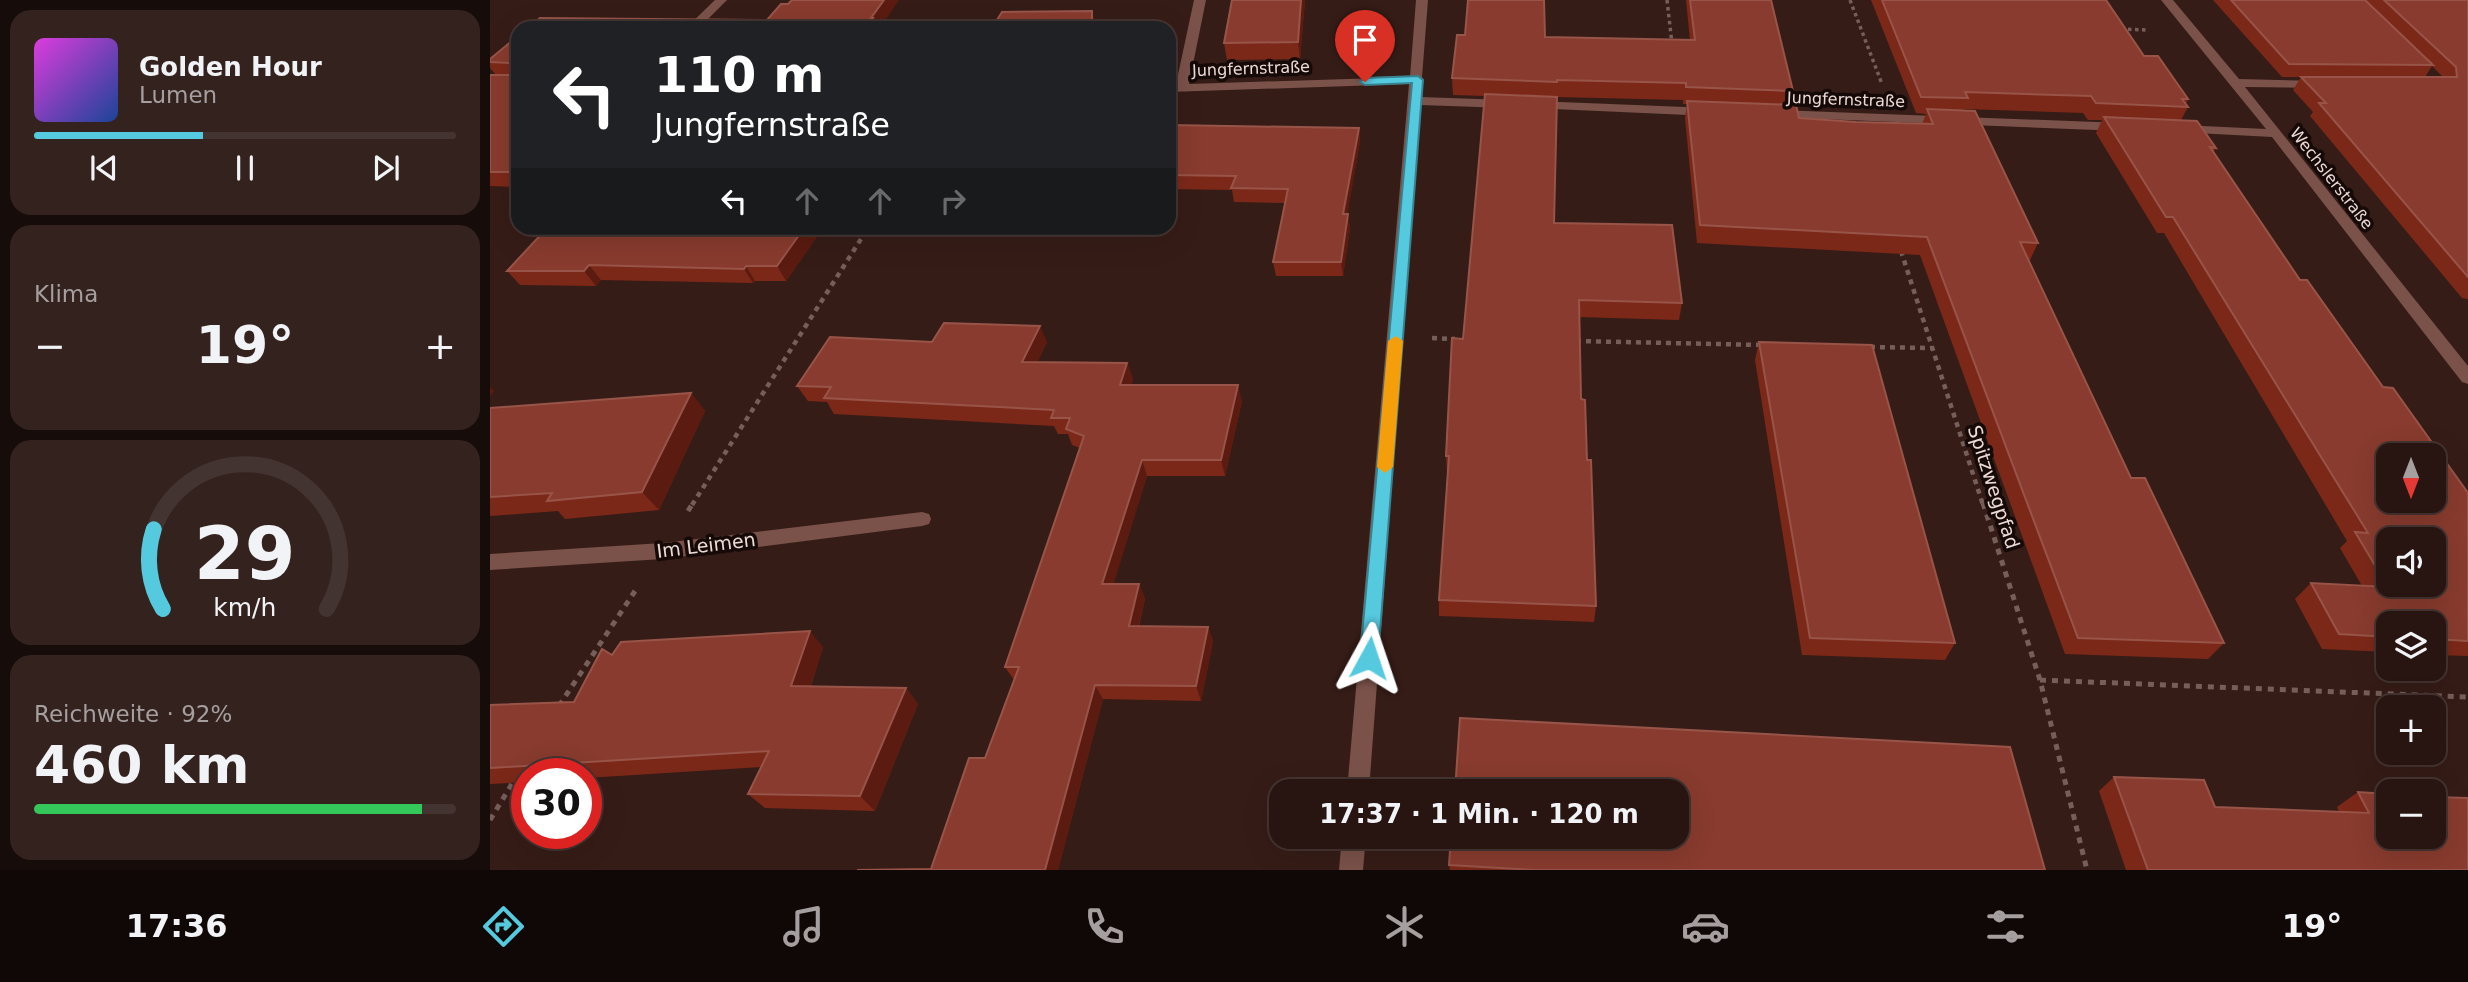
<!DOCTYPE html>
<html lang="de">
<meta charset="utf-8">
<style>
:root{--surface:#281511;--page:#34221f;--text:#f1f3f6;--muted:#a59f9f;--line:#443431;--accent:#55cadf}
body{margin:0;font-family:"DejaVu Sans",sans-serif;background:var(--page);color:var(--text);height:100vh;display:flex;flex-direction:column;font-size:26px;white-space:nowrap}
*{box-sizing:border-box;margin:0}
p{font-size:23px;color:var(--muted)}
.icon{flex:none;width:38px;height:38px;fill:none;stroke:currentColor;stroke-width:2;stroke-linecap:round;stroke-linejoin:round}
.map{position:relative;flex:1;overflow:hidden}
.sheet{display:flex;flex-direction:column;gap:10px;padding:10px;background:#160c09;width:490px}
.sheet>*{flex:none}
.banner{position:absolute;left:21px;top:21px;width:665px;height:214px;border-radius:21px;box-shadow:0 7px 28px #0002,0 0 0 2px var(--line);background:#202124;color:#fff;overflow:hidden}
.needle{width:46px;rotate:180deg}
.controls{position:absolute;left:1886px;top:443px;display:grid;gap:14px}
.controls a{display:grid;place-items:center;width:70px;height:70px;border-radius:14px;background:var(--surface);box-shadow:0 7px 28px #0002,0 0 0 2px var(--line);font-size:35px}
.speed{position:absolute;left:21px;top:758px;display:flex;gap:14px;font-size:35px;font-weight:700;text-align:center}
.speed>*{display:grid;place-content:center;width:91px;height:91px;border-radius:50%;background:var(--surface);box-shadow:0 7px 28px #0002,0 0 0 2px var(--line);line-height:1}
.speed .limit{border:10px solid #d22;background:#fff;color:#111}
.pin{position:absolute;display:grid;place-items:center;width:60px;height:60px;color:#fff;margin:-72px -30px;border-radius:50% 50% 50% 0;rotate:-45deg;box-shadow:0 0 7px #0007}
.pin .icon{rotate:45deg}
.me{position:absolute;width:77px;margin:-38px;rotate:5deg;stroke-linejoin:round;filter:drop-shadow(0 0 5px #0008)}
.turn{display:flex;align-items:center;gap:24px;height:147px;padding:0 28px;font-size:32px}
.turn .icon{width:91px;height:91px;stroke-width:2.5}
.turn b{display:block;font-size:49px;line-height:60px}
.lanes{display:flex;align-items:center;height:66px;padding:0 28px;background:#0003;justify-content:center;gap:35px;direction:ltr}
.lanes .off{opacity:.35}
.big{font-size:52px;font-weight:800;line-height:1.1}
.sheet .card{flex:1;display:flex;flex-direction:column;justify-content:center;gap:10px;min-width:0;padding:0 24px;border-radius:21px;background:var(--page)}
.sheet .dial{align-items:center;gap:0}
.dial svg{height:182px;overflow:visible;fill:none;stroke:var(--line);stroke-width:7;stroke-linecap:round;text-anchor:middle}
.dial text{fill:var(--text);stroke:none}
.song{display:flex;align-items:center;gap:21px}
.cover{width:84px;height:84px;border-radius:10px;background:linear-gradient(135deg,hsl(300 70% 55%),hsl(220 70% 35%))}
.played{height:7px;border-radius:4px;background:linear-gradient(90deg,var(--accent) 40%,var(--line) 40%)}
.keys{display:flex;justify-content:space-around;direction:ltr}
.heat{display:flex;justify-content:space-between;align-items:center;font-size:38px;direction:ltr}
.charge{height:10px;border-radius:5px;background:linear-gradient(90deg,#34c759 92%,var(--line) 0)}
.trip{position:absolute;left:779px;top:779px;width:420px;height:70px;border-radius:21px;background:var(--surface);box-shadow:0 7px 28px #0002,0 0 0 2px var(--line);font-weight:800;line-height:70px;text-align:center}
.dock{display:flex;height:112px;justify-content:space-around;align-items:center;background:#100807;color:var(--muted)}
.dock .icon{width:49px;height:49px}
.dock .active{color:var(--accent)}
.dock b{font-size:32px;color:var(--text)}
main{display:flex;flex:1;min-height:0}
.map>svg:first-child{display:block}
</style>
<main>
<section class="sheet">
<div class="card">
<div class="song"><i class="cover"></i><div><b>Golden Hour</b><p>Lumen</p></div></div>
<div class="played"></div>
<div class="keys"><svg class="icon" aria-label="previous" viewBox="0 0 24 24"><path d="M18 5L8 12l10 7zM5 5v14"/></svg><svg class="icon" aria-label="pause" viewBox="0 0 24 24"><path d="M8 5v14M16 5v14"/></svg><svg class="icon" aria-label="next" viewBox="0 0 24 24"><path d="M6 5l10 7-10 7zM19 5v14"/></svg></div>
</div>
<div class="card"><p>Klima</p>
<div class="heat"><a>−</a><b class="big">19°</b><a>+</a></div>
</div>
<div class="card dial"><svg viewBox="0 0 100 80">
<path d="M14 69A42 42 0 1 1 86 69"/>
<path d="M14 69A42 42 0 0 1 10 34" stroke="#55cadf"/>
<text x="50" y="56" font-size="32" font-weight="700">29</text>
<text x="50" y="72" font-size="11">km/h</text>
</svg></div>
<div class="card"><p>Reichweite · 92%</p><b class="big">460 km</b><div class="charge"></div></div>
</section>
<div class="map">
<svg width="1978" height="870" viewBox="0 0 1978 870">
<rect width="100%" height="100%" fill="#361c17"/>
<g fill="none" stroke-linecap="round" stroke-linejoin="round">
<path stroke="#765f5a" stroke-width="3.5" stroke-dasharray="3.5 3.5" stroke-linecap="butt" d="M1177,0l5,44
M1360,0l32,84
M1631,29l26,1"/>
<path stroke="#765f5a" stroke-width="4.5" stroke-dasharray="5 5" stroke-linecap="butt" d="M1411,251l82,254
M942,338l23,1
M1086,341l187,4
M1380,347l62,1
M202,505l176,-277"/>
<path stroke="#765f5a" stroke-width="5" stroke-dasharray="6 6" stroke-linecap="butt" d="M1493,503l57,177 47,190
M198,511l5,-8
M1550,680l428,17
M69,706l76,-115
M0,820l25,-41"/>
<path fill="#7a524a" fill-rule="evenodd" d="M225,0h12l-28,28h-13z
M704,0h12l-17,84 221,-7 6,-77h12l-6,77 2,3 -4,17 87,3 6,4 -6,4 -87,-3 -51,686h-22l62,-707 -240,8v-8h7z
M1671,0h12l66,79 83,2 2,3 -6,4 -73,-1 223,279v18l-6,-2 -190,-245 -95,-5v-6l5,-1 84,4z
M1045,101l175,7 6,4 -6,4 -179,-8 -2,-3z
M1286,110l346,13 7,4 -7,4 -351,-14v-6z
M432,512l7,2 2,5 -2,5 -7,2 -259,33 -173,11v-16l173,-11z
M852,836h24l-3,34h-24z"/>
</g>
<path fill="#7c2819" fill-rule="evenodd" d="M815,0l-5,59 -73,1 -3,-17z
M1196,0h85l22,91 -3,13 9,14 57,4 66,2 4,-10 -10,-1 -45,-113h235l38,56 44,43 -2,5 2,3 -7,13 35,28 -3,5 87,127 83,107 85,106v163l-34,-1v-32h-45v29l-67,-3 -27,-50 16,-16 51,3 -22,-38 7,-7 -183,-308h-7l-61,-100 6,-13h-14l-5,-7 -119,-4 -1,2 75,132 -8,17h-1l102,218 93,165 -16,16 -143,-5 -145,-399 -223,-12 -12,-125 2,-14h-4v-4l-126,-3 -3,126 128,80 -3,17 -100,-3 2,82 6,61 9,146 -2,16 -155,-6v-16l9,-128h-1l-1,-16 17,-117 22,-243 -32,-1 -1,-17 93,-41 145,3z
M1723,0h255v299l-6,-1 -152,-182 3,-4 -20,-22 8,-13h-19zM1942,66l11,11h-18z
M28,36v151l-28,-1v-111h6l-6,-7v-9z
M679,125l190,3 1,14 -13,72 3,14 -7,48h-67l-3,-14 12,-59 -51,-1 -2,-12 -63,-1z
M333,228l-37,53h-31l-2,2 -152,-3 -5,6 -76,-1 -13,-14z
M442,342h115l-10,20 90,1 6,16 -2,6 111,16 -17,75h-78l-34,108h26l6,15 -6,27 69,1 5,14 -12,60 -98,-2 -45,171h-201l74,-1 54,-111 29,-78 -9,-13 75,-219 -8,-3 -4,-11h-10l-4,-8 -220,-12 -7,-12 -19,-1 -11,-15z
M1269,342l196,301 -10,17 -143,-5 -47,-295z
M201,393l14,18 -46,99 -94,9 -7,-8 -68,5v-108z
M333,647l-12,39 95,2 12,16 -43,107 -110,-3 -17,-14 13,-27 -175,11v-4h-59v8l-37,2v-79l84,-3 38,-47z
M1624,777l101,30 124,5 -2,-5 21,-15 110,78h-342l-27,-79z
M959,865l596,5h-595z"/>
<path fill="#5b1b10" d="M394,0h15l-19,28h-14l5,-10z
M811,0h4l-5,59 -2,-17z
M602,11l4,13v4h-4z
M869,128l1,14 -15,86 -2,-14z
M858,214l2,14 -7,48 -2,-14z
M314,228h19l-37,53 -9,-15z
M99,265l12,15 -5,6 -12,-15z
M256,266l9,15 -2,2 -9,-14z
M550,326l7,16 -18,36 -7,-16z
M637,363l6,16 -7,22 -6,-16z
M748,385l4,16 -17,75 -4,-16z
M0,387l4,4 -4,5z
M201,393l14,18 -46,99 -17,-18z
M652,460l5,16 -38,123 -7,-15z
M649,584l6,15 -10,41 -6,-14z
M718,627l5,14 -12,60 -5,-15z
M320,631l13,16 -17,54 -15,-15z
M605,685l8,14 -45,171h-13z
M416,688l12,16 -43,107 -15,-15z"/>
<path fill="#883b2e" stroke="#985448" stroke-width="2" fill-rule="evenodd" d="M302,0h92l-13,18h2l-7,10h-338l12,-10 227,2 14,-16h7z
M742,0h69l-3,42 -74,1z
M978,0h76l1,37 150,3 -5,-40h81l22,91 -107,-4v-4l-129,-3v2l-105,-4 5,-43h8z
M1392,0h224l38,56h14l30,43h-6l6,8 -92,-4 -5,-7 -126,-4 3,6 -47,-1z
M1741,0h134l68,65 -144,-1z
M1894,0h84v277l-149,-174h7l-25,-26h156l-1,-10z
M602,11v17h-100l10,-16z
M28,36v136h-28v-97h20v-12l-20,-1v-3z
M995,94l72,3 -3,126 118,2 10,78 -103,-3 2,99 4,1 2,60h4l5,146 -157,-6 10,-144h-3l6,-118 11,1z
M1197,101l109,4 3,13 57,4 77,2 -6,-15 48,2 63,132 -18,-1 111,236h14l79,165 -146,-5 -151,-401 -227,-12z
M1614,117l93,4 19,27 -6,-1 90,133h7l76,107 10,1 75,105v148l-34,-2v-16h-45v14l-50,-3 -28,-51 77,4 -33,-55 13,1 -195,-316h-7zM1899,455h45v45h-45zM1899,539h45v45h-45z
M679,125l190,3 -16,86h5l-7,48h-68l15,-73 -57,-1 5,-12 -67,-1z
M57,228h257l-27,38h-31l-2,3 -155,-4 -5,6h-77z
M454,323l96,3 -18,36 105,1 -7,22h118l-17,75h-79l-40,124h37l-10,42 79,1 -12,59 -101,-1 -50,185h-188l74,-1 38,-111h16l34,-91h-14l79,-231 -18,-7 4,-11h-19l3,-8 -230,-12 7,-11 -34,-1 33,-49 102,5z
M1269,342l113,3 83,298 -145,-5z
M201,393l-49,99 -95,9 5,-8 -62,4v-89z
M320,631l-19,55 115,2 -46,108 -112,-2 21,-43 -279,17v-63l84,-3 28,-53 10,6 9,-13z
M970,718l550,29 35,123h-511l-85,-5 2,-29h225v-45h-221z
M1624,777l90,3 11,27 154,6 -11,-21 31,2v42h45v-39l34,1v72h-320z"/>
<path fill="#55cadf" stroke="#378391" stroke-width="2" d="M928,76l5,4 -45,578 -2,6 -7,2 -7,-2 -2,-6 52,-575 -47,2 -5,-3 5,-4z"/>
<path fill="#f59e0b" d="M906,336l7,5 -10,126 -8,6 -8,-6 11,-126z"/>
<g text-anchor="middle" stroke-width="7" stroke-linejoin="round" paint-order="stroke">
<g font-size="16" fill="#eddbd7" stroke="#150a08">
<text transform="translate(761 68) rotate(-2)" y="6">Jungfernstraße</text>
<text transform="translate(1356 99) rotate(2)" y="6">Jungfernstraße</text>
<text transform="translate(1842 178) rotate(52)" y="6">Wechslerstraße</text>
</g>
<g font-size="19" fill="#eddbd7" stroke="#150a08">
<text transform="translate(1504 487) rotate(72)" y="7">Spitzwegpfad</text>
<text transform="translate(216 545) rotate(-7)" y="7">Im Leimen</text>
</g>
</g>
</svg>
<div class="controls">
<a><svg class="needle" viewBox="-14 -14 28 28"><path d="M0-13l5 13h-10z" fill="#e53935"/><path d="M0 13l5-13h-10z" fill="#a59f9f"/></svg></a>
<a><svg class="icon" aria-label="sound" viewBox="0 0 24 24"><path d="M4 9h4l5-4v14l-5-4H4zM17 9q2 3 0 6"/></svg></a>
<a><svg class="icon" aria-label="layers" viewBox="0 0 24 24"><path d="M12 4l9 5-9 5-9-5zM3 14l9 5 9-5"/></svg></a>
<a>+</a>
<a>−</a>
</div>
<div class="speed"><div class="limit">30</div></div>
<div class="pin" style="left:875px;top:82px;background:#d93025"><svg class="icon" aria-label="arrive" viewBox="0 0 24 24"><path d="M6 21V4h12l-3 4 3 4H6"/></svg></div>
<svg class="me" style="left:879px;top:658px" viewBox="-20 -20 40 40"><path d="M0-17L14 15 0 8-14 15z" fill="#55cadf" stroke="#fff" stroke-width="4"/></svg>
<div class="trip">17:37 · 1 Min. · 120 m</div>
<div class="banner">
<div class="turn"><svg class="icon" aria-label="left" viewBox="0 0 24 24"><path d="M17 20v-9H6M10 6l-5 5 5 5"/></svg><div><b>110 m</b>Jungfernstraße</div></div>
<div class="lanes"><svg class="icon" aria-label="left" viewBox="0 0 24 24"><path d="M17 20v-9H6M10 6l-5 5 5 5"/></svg><svg class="icon off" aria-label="ahead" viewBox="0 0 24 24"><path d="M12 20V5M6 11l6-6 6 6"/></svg><svg class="icon off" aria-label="ahead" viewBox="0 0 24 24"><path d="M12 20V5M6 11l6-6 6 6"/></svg><svg class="icon off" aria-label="right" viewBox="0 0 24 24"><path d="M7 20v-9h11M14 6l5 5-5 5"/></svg></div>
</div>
</div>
</main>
<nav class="dock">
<b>17:36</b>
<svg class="icon active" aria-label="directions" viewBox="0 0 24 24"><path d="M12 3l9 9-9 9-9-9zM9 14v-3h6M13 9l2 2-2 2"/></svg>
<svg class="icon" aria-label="music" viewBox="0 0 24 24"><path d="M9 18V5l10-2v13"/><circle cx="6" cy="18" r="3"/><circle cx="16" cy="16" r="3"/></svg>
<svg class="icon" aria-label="phone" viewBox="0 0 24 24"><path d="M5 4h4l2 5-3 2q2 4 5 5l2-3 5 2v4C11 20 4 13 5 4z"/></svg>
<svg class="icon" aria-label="climate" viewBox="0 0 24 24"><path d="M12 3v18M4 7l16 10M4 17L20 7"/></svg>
<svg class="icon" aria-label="car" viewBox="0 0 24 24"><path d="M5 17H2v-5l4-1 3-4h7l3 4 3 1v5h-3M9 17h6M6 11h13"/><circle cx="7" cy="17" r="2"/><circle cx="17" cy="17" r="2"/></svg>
<svg class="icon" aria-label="filters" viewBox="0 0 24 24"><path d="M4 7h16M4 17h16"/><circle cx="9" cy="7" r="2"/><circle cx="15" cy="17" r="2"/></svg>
<b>19°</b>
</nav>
